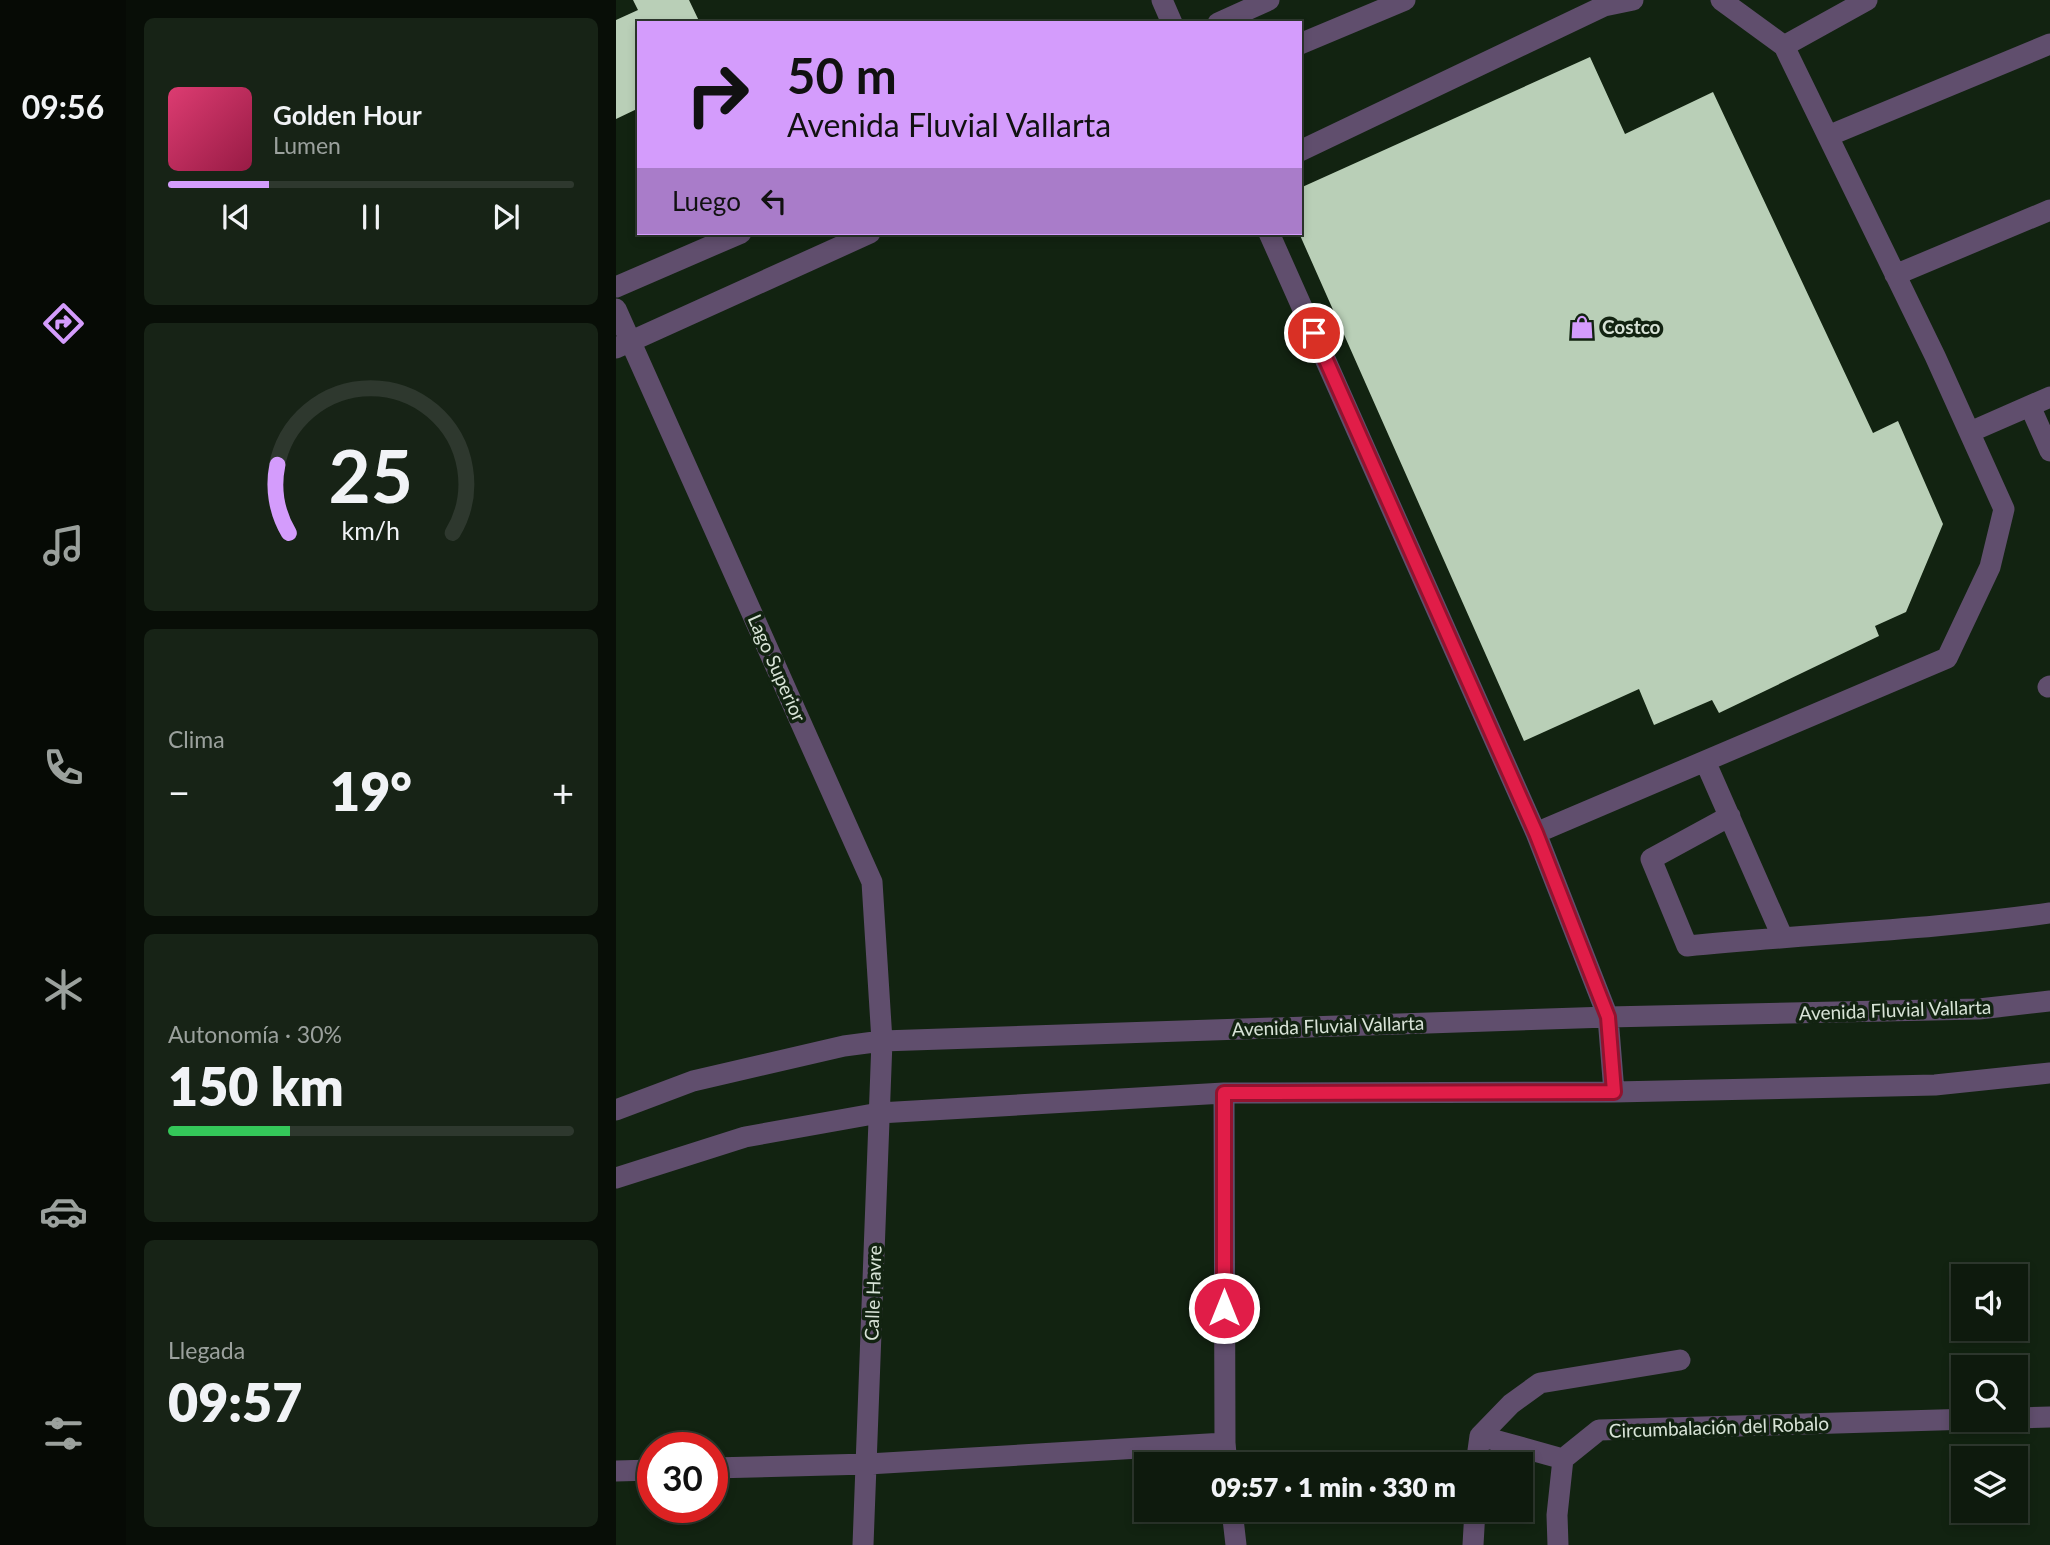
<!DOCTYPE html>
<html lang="es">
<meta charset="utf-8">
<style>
:root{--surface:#0e1a0d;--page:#172316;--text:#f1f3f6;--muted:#9ba19d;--line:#2e382e;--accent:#d49cfc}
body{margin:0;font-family:Lato,sans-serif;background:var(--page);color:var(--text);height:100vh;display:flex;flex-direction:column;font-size:26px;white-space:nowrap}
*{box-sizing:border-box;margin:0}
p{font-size:23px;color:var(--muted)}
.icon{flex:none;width:38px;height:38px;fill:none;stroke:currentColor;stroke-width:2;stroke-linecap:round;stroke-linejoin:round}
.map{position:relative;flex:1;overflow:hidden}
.panel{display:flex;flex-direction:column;gap:18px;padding:18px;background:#080e07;width:490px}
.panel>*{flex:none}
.top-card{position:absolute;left:21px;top:21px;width:665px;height:214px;border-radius:0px;box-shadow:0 4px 10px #0003,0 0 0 2px var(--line);background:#d49cfc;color:#111;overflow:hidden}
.buttons{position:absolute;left:1335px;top:1264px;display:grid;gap:14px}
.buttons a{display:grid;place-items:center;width:77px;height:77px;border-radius:0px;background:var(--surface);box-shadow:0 4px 10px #0003,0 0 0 2px var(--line);font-size:35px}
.speed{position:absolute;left:21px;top:1432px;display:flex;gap:14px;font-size:35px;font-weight:700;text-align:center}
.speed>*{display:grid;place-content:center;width:91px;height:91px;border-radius:50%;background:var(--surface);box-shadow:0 4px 10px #0003,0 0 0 2px var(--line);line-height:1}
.speed .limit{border:10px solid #d22;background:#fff;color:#111}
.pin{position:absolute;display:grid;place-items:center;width:60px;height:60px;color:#fff;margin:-30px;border:4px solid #fff;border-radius:50%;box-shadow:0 2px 7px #0007}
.me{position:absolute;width:77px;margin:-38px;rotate:0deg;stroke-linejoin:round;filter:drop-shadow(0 0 5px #0008)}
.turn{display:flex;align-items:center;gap:24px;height:147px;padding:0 35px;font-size:32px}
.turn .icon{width:91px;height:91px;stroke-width:2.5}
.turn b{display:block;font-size:49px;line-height:60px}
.then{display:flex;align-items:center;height:66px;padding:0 35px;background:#0003;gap:14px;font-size:26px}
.big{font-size:52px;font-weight:800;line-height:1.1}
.panel .card{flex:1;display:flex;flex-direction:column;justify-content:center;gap:10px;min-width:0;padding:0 24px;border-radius:10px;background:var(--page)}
.panel .dial{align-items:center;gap:0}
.dial svg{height:182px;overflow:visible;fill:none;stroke:var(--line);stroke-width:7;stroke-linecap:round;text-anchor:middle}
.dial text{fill:var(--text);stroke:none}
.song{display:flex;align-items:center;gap:21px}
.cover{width:84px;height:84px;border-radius:10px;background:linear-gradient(135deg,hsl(340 70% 55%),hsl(340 70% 35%))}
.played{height:7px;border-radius:4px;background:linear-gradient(90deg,var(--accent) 25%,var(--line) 25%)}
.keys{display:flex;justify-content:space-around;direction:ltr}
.heat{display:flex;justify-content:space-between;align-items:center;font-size:38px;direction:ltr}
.charge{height:10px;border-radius:5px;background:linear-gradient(90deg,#34c759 30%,var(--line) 0)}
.trip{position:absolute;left:518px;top:1452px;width:399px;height:70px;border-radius:0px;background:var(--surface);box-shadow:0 4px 10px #0003,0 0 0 2px var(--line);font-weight:800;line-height:70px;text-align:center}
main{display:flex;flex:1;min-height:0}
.tab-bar{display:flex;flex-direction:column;width:126px;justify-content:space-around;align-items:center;background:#060a05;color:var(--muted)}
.tab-bar .icon{width:49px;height:49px}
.tab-bar .active{color:var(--accent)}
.tab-bar b{font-size:32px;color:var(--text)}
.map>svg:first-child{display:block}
</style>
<main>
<nav class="tab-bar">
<b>09:56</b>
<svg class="icon active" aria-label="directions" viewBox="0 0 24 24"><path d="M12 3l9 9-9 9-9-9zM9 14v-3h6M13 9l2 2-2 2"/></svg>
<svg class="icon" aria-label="music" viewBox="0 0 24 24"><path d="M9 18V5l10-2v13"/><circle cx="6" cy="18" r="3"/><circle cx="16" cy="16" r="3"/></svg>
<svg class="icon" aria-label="phone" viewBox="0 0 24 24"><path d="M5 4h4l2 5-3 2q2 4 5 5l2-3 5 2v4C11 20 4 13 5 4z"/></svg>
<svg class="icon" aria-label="climate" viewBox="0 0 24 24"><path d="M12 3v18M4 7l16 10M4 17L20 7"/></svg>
<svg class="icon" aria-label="car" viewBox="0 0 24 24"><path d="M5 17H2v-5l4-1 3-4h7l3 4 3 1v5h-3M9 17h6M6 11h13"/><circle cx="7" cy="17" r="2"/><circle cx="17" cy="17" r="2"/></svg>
<svg class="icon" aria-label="filters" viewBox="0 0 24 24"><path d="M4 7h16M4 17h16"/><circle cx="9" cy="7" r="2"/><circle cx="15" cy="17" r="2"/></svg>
</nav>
<section class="panel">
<div class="card">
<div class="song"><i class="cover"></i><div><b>Golden Hour</b><p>Lumen</p></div></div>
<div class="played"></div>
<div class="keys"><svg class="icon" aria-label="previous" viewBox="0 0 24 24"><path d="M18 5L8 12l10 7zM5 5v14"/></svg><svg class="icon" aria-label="pause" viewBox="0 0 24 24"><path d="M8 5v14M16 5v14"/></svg><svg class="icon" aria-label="next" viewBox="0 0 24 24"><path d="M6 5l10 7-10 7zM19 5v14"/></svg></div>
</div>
<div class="card dial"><svg viewBox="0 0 100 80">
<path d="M14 69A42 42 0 1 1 86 69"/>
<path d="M14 69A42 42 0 0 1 9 39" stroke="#d49cfc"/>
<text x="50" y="56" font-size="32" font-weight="700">25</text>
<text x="50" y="72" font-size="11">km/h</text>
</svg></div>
<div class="card"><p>Clima</p>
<div class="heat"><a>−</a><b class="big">19°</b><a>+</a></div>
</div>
<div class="card"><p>Autonomía · 30%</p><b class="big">150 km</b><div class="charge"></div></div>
<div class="card"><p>Llegada</p><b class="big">09:57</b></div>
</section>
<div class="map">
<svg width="1434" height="1545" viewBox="0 0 1434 1545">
<rect width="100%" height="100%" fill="#122311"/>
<path fill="#b9cfb7" d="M17,0h56l11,23h-61v85l-23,11v-99l22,-10z
M974,57l35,77 88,-42 160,341 25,-12 45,103 -37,88 -31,14 4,10 -160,77 -7,-13 -58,25 -15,-36 -115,52 -225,-508 1,-45z"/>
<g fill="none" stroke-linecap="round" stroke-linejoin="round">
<path stroke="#604e6d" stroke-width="21" d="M546,0l10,23
M602,23l51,-23
M684,44l105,-44
M1168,46l83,-46
M1212,136l222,-92
M684,151l304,-145 29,-6
M653,233l267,600 72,184 6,75
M1279,275l155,-65
M0,287l125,-54
M0,309l256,573 10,159 -19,504
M0,348l254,-115
M1414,406l20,45
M1354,432l80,-35
M1432,687l2,-1
M1089,761l77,175
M1114,816l-79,43 36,87c121,-12 242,-16 363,-33
M920,833l411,-175 43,-91 14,-58 -69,-153 -151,-310 -63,-46
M608,1093l1,350 2,22
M0,1110l77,-29 151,-35 38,-5 726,-24 371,-8 71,-8
M0,1178l129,-41 134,-24 345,-20 390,-1 321,-7 115,-12
M1400,1418l34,-1
M864,1436l31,-32 29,-21 140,-23
M860,1465l4,-29 83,23
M96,1468l156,-4 357,-21
M0,1471l37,-1
M616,1510l4,35
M857,1545l2,-35
M942,1545l-1,-30 6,-56 36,-29 373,-11"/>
</g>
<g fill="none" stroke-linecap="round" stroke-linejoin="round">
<g stroke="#92132f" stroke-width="18">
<path id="route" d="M608,1308v-215l390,-1 -6,-75 -72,-184 -222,-500"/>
</g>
<use href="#route" stroke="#e11d48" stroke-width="12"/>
</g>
<defs>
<g id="shop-bare" transform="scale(1.89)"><path d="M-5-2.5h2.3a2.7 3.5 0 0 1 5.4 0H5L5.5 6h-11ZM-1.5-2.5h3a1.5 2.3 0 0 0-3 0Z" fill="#d49cfc" stroke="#122311" stroke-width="2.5" paint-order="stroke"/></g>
</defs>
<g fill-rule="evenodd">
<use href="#shop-bare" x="966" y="327"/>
</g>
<g text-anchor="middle" stroke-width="7" stroke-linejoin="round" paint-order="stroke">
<g font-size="19" font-weight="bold" fill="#d8e3d7" stroke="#122311" text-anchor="start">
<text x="986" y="334">Costco</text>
</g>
<g font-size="19" fill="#d8e3d7" stroke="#122311">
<text transform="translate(161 668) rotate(66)" y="7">Lago Superior</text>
<text transform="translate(1279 1010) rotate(-2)" y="7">Avenida Fluvial Vallarta</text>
<text transform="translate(712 1026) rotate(-2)" y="7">Avenida Fluvial Vallarta</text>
<text transform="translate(257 1293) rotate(-88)" y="7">Calle Havre</text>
<text transform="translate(1103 1427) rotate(-2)" y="7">Circumbalación del Robalo</text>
</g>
</g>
</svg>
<div class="buttons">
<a><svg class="icon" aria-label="sound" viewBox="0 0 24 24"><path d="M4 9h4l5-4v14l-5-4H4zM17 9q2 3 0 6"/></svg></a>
<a><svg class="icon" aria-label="search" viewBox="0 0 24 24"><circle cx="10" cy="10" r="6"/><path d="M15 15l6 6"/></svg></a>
<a><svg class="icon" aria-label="layers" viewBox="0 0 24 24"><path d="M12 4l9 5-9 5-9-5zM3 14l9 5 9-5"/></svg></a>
</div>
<div class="speed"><div class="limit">30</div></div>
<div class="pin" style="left:698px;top:333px;background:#d93025"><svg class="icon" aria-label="arrive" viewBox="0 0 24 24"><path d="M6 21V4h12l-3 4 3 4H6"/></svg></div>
<svg class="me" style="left:608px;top:1308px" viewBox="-20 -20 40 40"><circle r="17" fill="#e11d48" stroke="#fff" stroke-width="3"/><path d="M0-11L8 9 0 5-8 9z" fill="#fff"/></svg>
<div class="trip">09:57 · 1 min · 330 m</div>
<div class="top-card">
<div class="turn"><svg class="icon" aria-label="right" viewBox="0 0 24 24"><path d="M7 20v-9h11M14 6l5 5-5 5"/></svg><div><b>50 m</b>Avenida Fluvial Vallarta</div></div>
<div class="then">Luego<svg class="icon" aria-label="left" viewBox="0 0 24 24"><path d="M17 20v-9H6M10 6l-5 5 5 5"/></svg></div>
</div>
</div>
</main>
